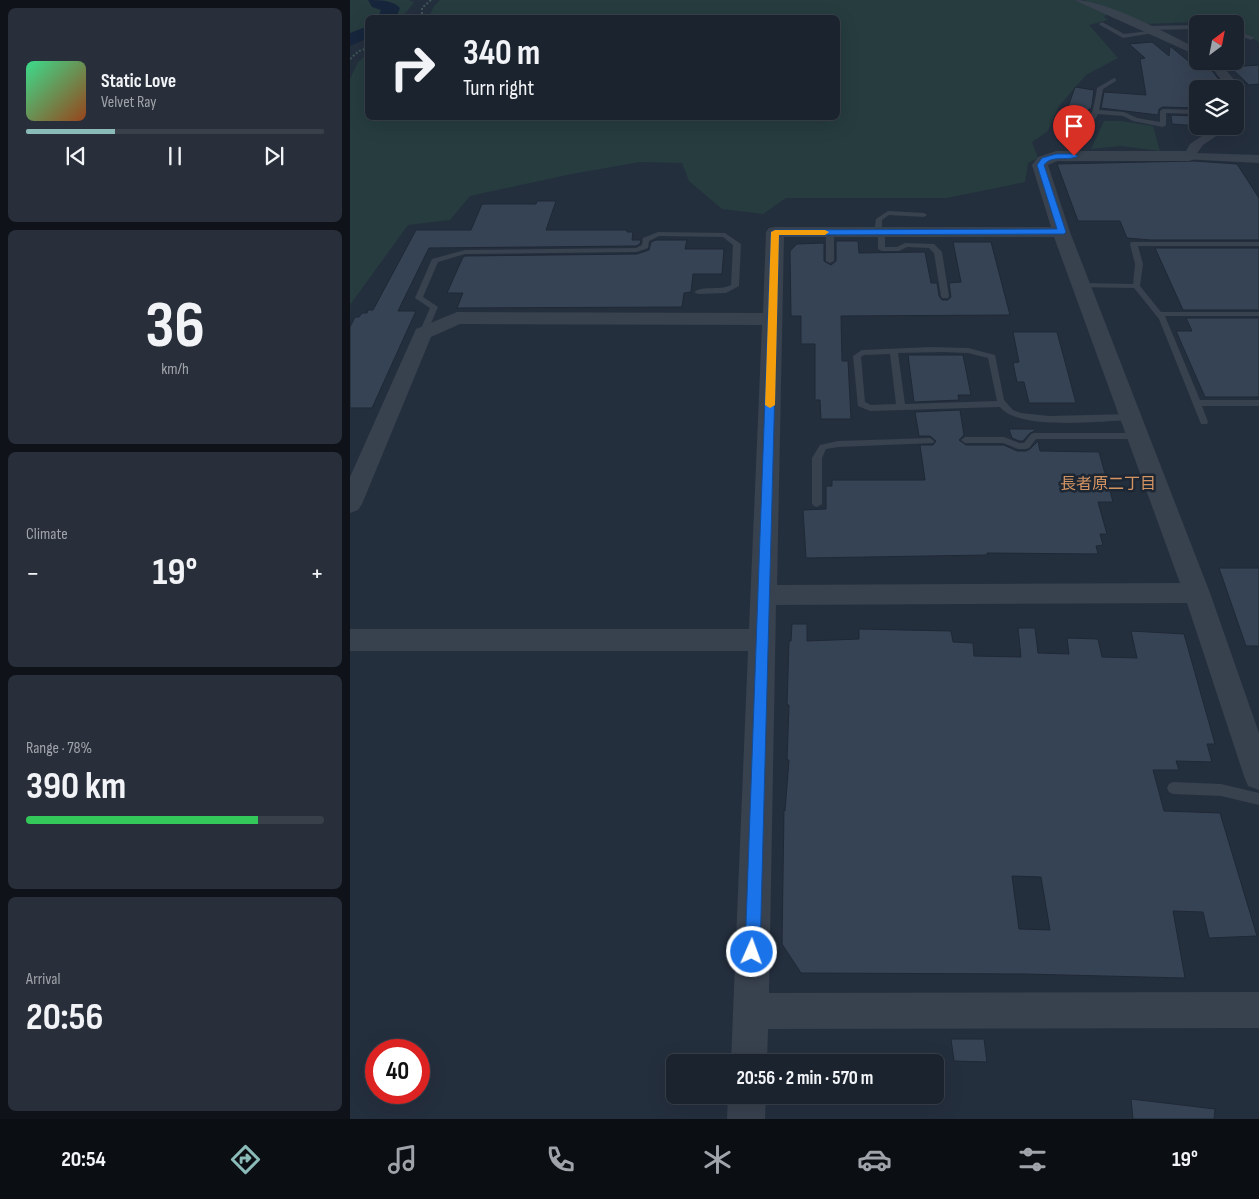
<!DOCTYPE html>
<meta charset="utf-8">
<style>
:root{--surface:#1b232e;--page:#282f3a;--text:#f1f3f6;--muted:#a0a4aa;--line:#39404a;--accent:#8bbbb9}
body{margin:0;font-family:"Sofia Sans Condensed","Noto Sans JP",sans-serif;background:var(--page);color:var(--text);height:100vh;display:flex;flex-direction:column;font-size:19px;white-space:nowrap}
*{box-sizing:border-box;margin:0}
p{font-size:16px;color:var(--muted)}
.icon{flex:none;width:28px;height:28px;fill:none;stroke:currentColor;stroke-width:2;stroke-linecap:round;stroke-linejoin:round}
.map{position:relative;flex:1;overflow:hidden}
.side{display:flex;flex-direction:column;gap:8px;padding:8px;background:#0f1319;width:350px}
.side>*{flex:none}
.banner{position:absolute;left:15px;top:15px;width:475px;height:105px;border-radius:8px;box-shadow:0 5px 20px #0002,0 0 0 1px var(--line);background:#1b232e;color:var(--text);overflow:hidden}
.needle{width:32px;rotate:32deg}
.fabs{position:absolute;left:839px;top:15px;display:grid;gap:10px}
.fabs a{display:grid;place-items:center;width:55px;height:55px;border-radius:8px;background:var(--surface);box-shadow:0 5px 20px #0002,0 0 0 1px var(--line);font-size:25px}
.speed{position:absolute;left:15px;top:1039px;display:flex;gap:10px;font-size:25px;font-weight:700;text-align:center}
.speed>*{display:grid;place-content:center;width:65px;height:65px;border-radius:50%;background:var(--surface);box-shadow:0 5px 20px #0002,0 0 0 1px var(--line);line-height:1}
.speed .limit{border:8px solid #d22;background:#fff;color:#111}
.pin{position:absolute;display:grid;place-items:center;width:42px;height:42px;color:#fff;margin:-51px -21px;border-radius:50% 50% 50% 0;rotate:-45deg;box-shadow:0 0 5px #0007}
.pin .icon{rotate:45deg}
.me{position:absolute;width:55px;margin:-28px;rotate:2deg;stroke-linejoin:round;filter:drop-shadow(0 0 4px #0008)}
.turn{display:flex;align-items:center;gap:18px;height:105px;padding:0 15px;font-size:22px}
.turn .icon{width:65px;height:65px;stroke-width:2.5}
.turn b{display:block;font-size:35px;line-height:42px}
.big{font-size:38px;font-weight:700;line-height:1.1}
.side .card{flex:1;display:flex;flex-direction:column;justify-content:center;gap:8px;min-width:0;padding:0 18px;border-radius:8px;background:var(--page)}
.side .dial{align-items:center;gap:0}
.dial b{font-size:65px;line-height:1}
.song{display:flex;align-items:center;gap:15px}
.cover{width:60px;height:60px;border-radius:8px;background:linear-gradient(135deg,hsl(150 70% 55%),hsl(20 70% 35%))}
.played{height:5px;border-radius:2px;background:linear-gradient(90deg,var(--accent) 30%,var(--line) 30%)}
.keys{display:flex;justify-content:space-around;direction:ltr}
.heat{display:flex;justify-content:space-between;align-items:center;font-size:28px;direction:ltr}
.charge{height:8px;border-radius:4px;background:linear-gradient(90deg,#34c759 78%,var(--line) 0)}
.trip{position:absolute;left:316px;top:1054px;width:278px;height:50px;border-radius:8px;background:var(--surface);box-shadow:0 5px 20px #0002,0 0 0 1px var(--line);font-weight:700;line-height:50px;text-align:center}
.menu{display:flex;height:80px;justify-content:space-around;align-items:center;background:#0b0e12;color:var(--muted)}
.menu .icon{width:35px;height:35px}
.menu .active{color:var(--accent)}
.menu b{font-size:22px;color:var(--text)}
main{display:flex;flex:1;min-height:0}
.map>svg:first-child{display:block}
</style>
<main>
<section class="side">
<div class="card">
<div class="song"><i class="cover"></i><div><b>Static Love</b><p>Velvet Ray</p></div></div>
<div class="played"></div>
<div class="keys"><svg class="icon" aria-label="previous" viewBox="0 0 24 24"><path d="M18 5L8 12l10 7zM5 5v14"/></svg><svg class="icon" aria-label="pause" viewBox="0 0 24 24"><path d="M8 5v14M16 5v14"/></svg><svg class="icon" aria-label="next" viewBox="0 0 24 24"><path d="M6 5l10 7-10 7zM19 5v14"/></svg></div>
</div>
<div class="card dial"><b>36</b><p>km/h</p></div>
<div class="card"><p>Climate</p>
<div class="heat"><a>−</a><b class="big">19°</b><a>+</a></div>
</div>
<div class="card"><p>Range · 78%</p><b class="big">390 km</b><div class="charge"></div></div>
<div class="card"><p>Arrival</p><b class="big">20:56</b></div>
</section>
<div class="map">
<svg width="909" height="1119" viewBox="0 0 909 1119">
<rect width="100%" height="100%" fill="#242f3e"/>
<path fill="#263c3f" d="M0,0h58l6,2c-14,22 -23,16 -46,16l-1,20 -3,2 -14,-3z
M90,0h634l34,13 -4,4 4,3 -19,5 29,33 -32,17 -27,31 -11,25 -16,11 6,16 -10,5 -3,19 -78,16h-161l-23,16 -41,-5 -33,-28 -7,-18 -42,-1 -68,12 -102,22 -20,24 -42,5 -58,80v-226l8,-17 9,-8 1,64h470v-100l-409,-1 5,-11z
M733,0h176v42l-24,-13v-5l-42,-2 -47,2z
M754,121h17l32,5 7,25 -39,-5 -30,3z"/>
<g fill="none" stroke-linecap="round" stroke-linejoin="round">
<path fill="#17263c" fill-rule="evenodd" d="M18,0c11,0 25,0 32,8l-4,10h-18l3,-8 -9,-3z
M18,26v12l-18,8v-13z"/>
</g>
<path fill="#364354" stroke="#1f2835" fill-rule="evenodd" d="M802,42l17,14 1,-10 28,23 12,-1 10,13 2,8h-24v19l-35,-1 -4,2 -1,6 -57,-7 3,-16 42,3 -6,-36 5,-1 -16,-14z
M909,65v19l-10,1 -19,-18z
M725,87l19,3 -2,15 -1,4h-2l-2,9 -16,-3v-8h-3z
M818,115l30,1v10l-26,-2 -1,-8z
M844,161l43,3 22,34v42h-108l-24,-2 -7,-17h-42l-21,-57z
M187,201h19l-10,29h81v2h6l-1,8h9l-1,4 -4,2 -207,2 -31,63h18l-44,97h-22v-81l5,-10h4l3,-4h5l1,-3h5l43,-80h55l11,-26h54z
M306,240h31l-2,9h39l-2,25h-29l-2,18 -7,1 -2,14 -225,1 6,-15h-16l16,-36 2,-1 172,-2 12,-4 2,-8z
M486,241h22l1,12 66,-1 6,31h6l2,13 3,4h6l3,-3 -2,-14 12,-1 -8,-40h38l19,73 -169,1 1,45h6l3,58h-30l-1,-19h-5v-56h-14v-28h-10l-1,-65 7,-7 27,-1v18l7,4 5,-4z
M805,248h104v62h-76z
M836,318h73v79h-54l-29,-66h16z
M663,332h44l19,71h-47l-5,-21h-7l-4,-19 6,-1z
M558,355h55l8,40h-13l1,5 -45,2z
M610,410l4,25 -5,5 7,5h38l13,6h9l4,-2 8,-8 2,10 59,1 14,50h-15l9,32h-7l3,11 -7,1 2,8 -111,-1v2l-181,3 -3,-48 23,-1v-23h6v-6h93l-5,-35h13l3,-4 -6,-5h-11l-4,-24z
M659,429h25l1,2 -5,2 -7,8h-4l-7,-3z
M869,568h40v78h-13z
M442,624h15v17l52,-2v-10l92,2 2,11 20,1 1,13 47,1 -3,-29h17l3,25 31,1 -2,-16 31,1 4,18 35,1 -6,-27 53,3 31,110h-8l5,18 -36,-1 3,9h-26l11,41 56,2 37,123 -48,2 -6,-26 -30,-1 12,67 -160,-4 -224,-1 -19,-29 2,-134 1,1 4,-51h-2l2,-55h-2l2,-64h2zM662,876l29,1 9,53 -31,-1z
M601,1039h33l3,23 -33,-1z
M781,1099l84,10 -1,10h-81z"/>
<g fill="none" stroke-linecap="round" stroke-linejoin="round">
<path stroke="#3f5557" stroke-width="2" stroke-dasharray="2 2" stroke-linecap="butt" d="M72,18v-10l9,-8
M0,59l9,-8 9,-3"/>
<path fill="#38414e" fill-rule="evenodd" d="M752,22l22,12 32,-4 3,2 -36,6 -23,-13 -1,-1z
M848,25v4l-49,1 -3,-2 3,-2z
M885,30l18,7 1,1 -3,2 -16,-6z
M764,78l2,1v2l-13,8 -4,21 25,2 13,6 23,4v-11l3,-2 35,1v4l-32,-1v12l-3,2 -30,-6 -10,-5 -25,-2 -10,18 -12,11 1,13 -5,1 -2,-14c19,-21 23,-26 27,-55z
M538,211l36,2 3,2 -3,2 -35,-2 -7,5v10l3,2v15h12l8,-4 29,1 8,8 7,44 -1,2h-6l-1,-2 -7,-43 -5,-5 -22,-1 -8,4h-17l-4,-2v-15l-4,-2 2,-13z
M480,230l4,2v29l-4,2 -4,-2v-29z
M308,232l67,1 16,11 -2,42 -13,7 -28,1 -4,-2c10,-7 26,-1 37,-7l2,-40 -10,-8 -64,-1 -10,5 -1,7 -11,4 -172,2 -27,8 -15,35 15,10 -12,28h-6l-1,-2 11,-25 -15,-10 17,-39 33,-9 171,-2 6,-3 1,-7z
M781,242h128v4h-121l5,18 -3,22 21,26h98v4h-94l35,84h59v6h-57l6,16 -1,2h-6l-42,-105 -25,-31 -55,-1 -1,-2 4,-2 51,1 2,-20 -5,-20z
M581,347l37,1 27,7 9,45 9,10 8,3 28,3 82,-2 4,3 -4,3c-29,1 -112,11 -131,-13l-130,4 -12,-5 -5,-50 9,-6zM593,352l25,1 20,5 9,43 -92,3 -7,-51zM540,354l6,50 -25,1 -6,-3 -4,-45 3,-2z
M684,433h104l4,3 -4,3h-102l-7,9 -3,1h-8l-15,-6h-38l-4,-3 4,-3h39l15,6h5l7,-9z
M580,438l4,3 -1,2 -95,4 -12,2 -4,9v46l-5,3 -3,-1 -2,-2v-46l8,-13 18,-4z
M823,782l48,2 38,9v12l-38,-9 -48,-2 -4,-2 -2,-4 2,-4z"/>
<path fill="#38414e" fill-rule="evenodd" d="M724,0c33,0 92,33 124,49v7z
M857,61h11l20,23 7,23 -6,13 -4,1v-32h-7z
M867,126h14l-28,19 -6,8 62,2v8l-75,-4 -1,-3 7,-12z"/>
<path fill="#38414e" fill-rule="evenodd" d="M706,151h133l6,2 2,3 -2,3 -6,2h-132l-9,4 22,67 140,361 49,140v57l-11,-4 -4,-10 -57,-173 -411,2 -7,388 490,-1v36l-491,1 -1,33h-36l17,-411h-398v-22h399l13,-304 -302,-1 -29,13 -69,167 -4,6 -8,3v-36l66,-148 41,-17 306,1 3,-81 3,-4 6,-1h276l-19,-62 6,-8zM434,237h270l126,346 -403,2z
M378,1095h38l-1,24h-38z"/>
</g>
<path fill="#1a73e8" stroke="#114b97" d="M706,154h18l4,2c-10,6 -26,-2 -34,9l22,67 -2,2 -285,1 -19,717 -2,6 -6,2 -5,-2 -2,-6 26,-720 4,-2 282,-1 -20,-64 5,-7z"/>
<path fill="#f59e0b" d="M425,230h50l4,2 -4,3h-46l-4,170 -5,3 -5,-3 6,-173z"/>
<g text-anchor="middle" stroke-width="5" stroke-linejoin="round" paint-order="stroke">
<g font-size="16" fill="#d59563" stroke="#1d2633">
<text x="758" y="489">長者原二丁目</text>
</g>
</g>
</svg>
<div class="fabs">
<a><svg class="needle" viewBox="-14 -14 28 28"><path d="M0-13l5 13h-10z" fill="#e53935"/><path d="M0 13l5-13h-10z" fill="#a0a4aa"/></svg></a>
<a><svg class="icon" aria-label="layers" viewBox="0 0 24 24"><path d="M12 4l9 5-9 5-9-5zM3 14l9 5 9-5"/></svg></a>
</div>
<div class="speed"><div class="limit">40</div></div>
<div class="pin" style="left:724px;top:156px;background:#d93025"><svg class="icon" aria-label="arrive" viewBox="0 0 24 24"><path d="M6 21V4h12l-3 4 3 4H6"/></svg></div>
<svg class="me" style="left:402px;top:952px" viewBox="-20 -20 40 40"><circle r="17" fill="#1a73e8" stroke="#fff" stroke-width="3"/><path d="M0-11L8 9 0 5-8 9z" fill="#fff"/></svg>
<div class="trip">20:56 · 2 min · 570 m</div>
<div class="banner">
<div class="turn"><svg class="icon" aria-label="right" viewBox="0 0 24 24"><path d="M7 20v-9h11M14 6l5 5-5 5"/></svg><div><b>340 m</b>Turn right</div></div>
</div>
</div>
</main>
<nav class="menu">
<b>20:54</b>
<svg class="icon active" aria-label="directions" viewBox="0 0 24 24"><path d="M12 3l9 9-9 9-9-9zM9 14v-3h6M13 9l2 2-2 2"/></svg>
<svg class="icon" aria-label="music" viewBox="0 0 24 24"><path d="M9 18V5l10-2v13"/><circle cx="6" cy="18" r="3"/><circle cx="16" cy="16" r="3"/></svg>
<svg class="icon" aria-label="phone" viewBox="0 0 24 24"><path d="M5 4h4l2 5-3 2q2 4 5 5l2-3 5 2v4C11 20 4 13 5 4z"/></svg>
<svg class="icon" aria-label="climate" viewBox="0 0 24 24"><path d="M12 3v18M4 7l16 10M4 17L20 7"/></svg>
<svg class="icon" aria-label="car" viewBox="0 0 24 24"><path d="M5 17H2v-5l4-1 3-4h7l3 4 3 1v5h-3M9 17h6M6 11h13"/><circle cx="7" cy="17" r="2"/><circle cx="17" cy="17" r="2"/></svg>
<svg class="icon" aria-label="filters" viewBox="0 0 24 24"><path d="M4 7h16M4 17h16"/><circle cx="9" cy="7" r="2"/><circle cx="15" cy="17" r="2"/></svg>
<b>19°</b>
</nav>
